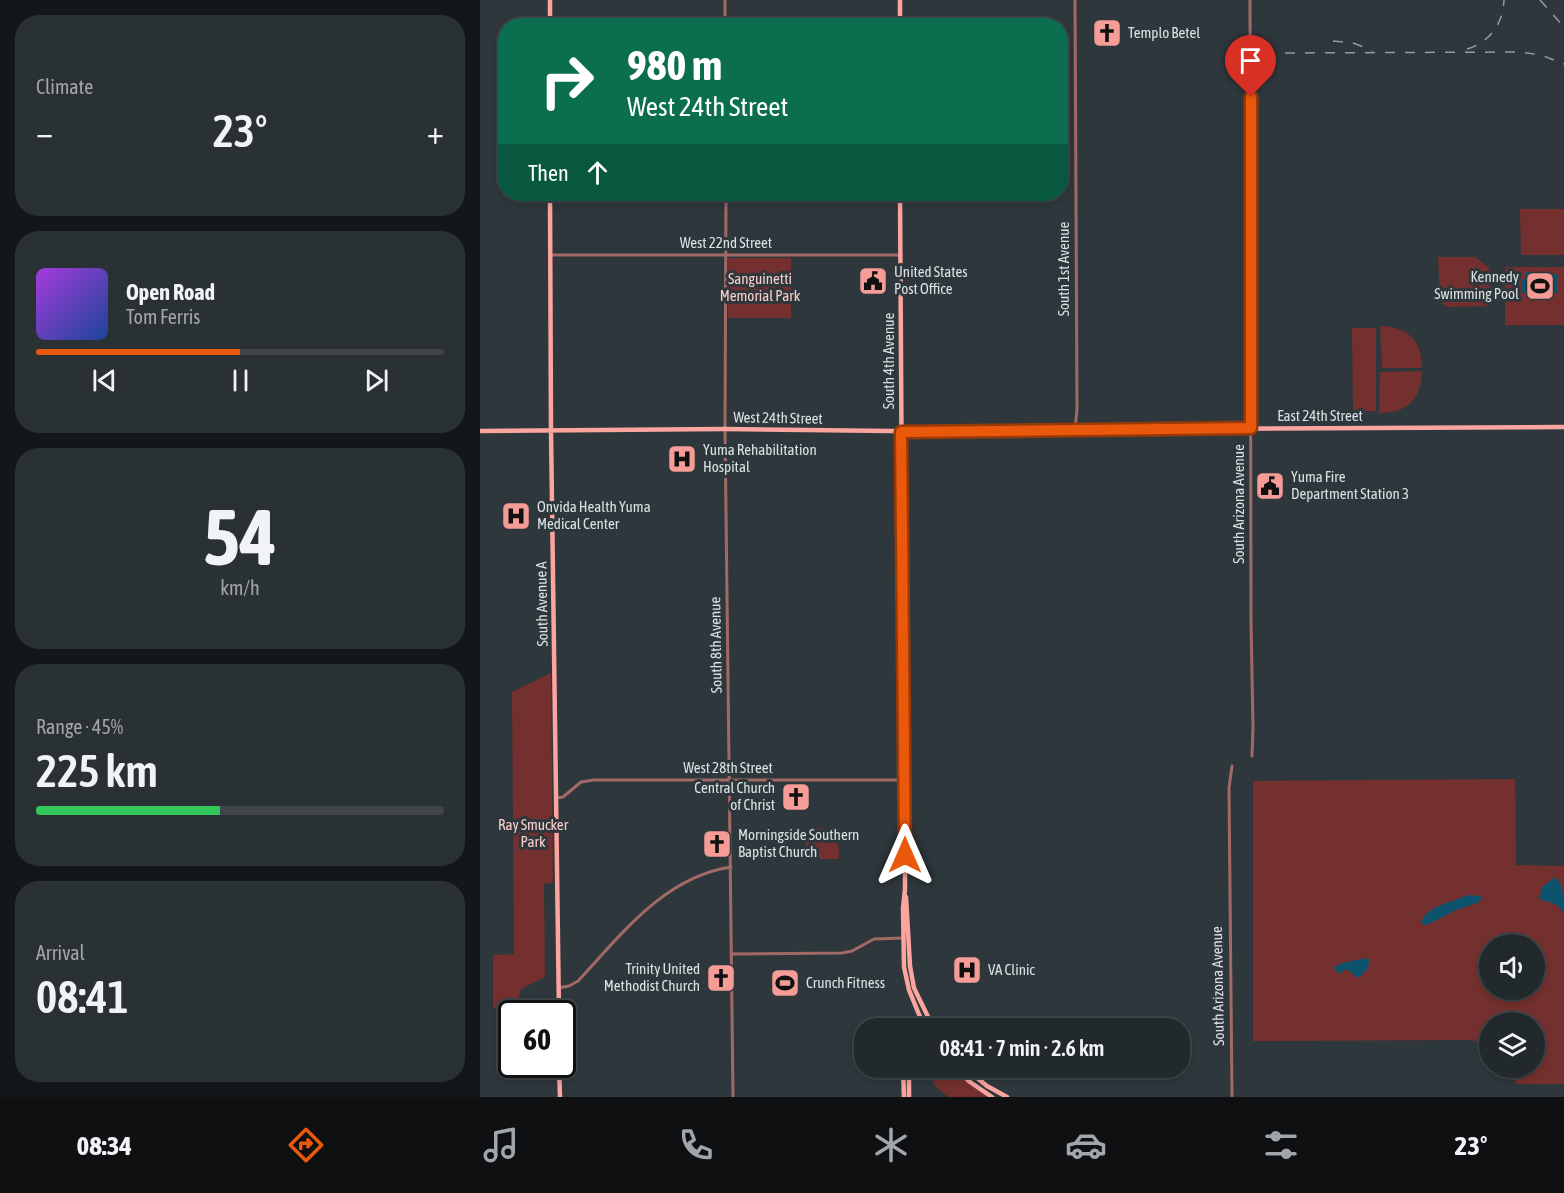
<!DOCTYPE html>
<meta charset="utf-8">
<style>
:root{--surface:#22292d;--page:#2a3135;--text:#f1f3f6;--muted:#a2a6aa;--line:#3f4549;--accent:#ea580c}
body{margin:0;font-family:"Asap Condensed",sans-serif;background:var(--page);color:var(--text);height:100vh;display:flex;flex-direction:column;font-size:22px;white-space:nowrap}
*{box-sizing:border-box;margin:0}
p{font-size:20px;color:var(--muted)}
.icon{flex:none;width:33px;height:33px;fill:none;stroke:currentColor;stroke-width:2;stroke-linecap:round;stroke-linejoin:round}
.map{position:relative;flex:1;overflow:hidden}
.panel{display:flex;flex-direction:column;gap:15px;padding:15px;background:#131719;width:480px}
.panel>*{flex:none}
.guide{position:absolute;left:18px;top:18px;width:570px;height:183px;border-radius:24px;box-shadow:0 3px 9px #0003,0 0 0 2px var(--line);background:#0b6e4f;color:#fff;overflow:hidden}
.buttons{position:absolute;left:999px;top:934px;display:grid;gap:12px}
.buttons a{display:grid;place-items:center;width:66px;height:66px;border-radius:50%;background:var(--surface);box-shadow:0 3px 9px #0003,0 0 0 2px var(--line);font-size:30px}
.speed{position:absolute;left:18px;top:1000px;display:flex;gap:12px;font-size:30px;font-weight:700;text-align:center}
.speed>*{display:grid;place-content:center;width:78px;height:78px;border-radius:50%;background:var(--surface);box-shadow:0 3px 9px #0003,0 0 0 2px var(--line);line-height:1}
.speed .limit{border:3px solid #111;border-radius:9px;background:#fff;color:#111}
.pin{position:absolute;display:grid;place-items:center;width:51px;height:51px;color:#fff;margin:-62px -26px;border-radius:50% 50% 50% 0;rotate:-45deg;box-shadow:0 0 6px #0007}
.pin .icon{rotate:45deg}
.me{position:absolute;width:66px;margin:-33px;rotate:0deg;stroke-linejoin:round;filter:drop-shadow(0 0 4px #0008)}
.turn{display:flex;align-items:center;gap:21px;height:126px;padding:0 30px;font-size:27px}
.turn .icon{width:78px;height:78px;stroke-width:2.5}
.turn b{display:block;font-size:42px;line-height:51px}
.then{display:flex;align-items:center;height:57px;padding:0 30px;background:#0003;gap:12px;font-size:22px}
.big{font-size:45px;font-weight:600;line-height:1.1}
.panel .widget{flex:1;display:flex;flex-direction:column;justify-content:center;gap:9px;min-width:0;padding:0 21px;border-radius:24px;background:var(--page)}
.panel .dial{align-items:center;gap:0}
.dial b{font-size:78px;line-height:1}
.song{display:flex;align-items:center;gap:18px}
.cover{width:72px;height:72px;border-radius:9px;background:linear-gradient(135deg,hsl(280 70% 55%),hsl(220 70% 35%))}
.played{height:6px;border-radius:3px;background:linear-gradient(90deg,var(--accent) 50%,var(--line) 50%)}
.keys{display:flex;justify-content:space-around;direction:ltr}
.heat{display:flex;justify-content:space-between;align-items:center;font-size:33px;direction:ltr}
.charge{height:9px;border-radius:4px;background:linear-gradient(90deg,#34c759 45%,var(--line) 0)}
.trip{position:absolute;left:374px;top:1018px;width:336px;height:60px;border-radius:24px;background:var(--surface);box-shadow:0 3px 9px #0003,0 0 0 2px var(--line);font-weight:600;line-height:60px;text-align:center}
.menu{display:flex;height:96px;justify-content:space-around;align-items:center;background:#0e1012;color:var(--muted)}
.menu .icon{width:42px;height:42px}
.menu .active{color:var(--accent)}
.menu b{font-size:27px;color:var(--text)}
main{display:flex;flex:1;min-height:0}
.map>svg:first-child{display:block}
</style>
<main>
<section class="panel">
<div class="widget"><p>Climate</p>
<div class="heat"><a>−</a><b class="big">23°</b><a>+</a></div>
</div>
<div class="widget">
<div class="song"><i class="cover"></i><div><b>Open Road</b><p>Tom Ferris</p></div></div>
<div class="played"></div>
<div class="keys"><svg class="icon" aria-label="previous" viewBox="0 0 24 24"><path d="M18 5L8 12l10 7zM5 5v14"/></svg><svg class="icon" aria-label="pause" viewBox="0 0 24 24"><path d="M8 5v14M16 5v14"/></svg><svg class="icon" aria-label="next" viewBox="0 0 24 24"><path d="M6 5l10 7-10 7zM19 5v14"/></svg></div>
</div>
<div class="widget dial"><b>54</b><p>km/h</p></div>
<div class="widget"><p>Range · 45%</p><b class="big">225 km</b><div class="charge"></div></div>
<div class="widget"><p>Arrival</p><b class="big">08:41</b></div>
</section>
<div class="map">
<svg width="1084" height="1097" viewBox="0 0 1084 1097">
<rect width="100%" height="100%" fill="#2e373c"/>
<path fill="#73302e" fill-rule="evenodd" d="M1040,209h44v46h-43z
M958,257h38l13,11v38l-41,1 -4,-2 -4,-6z
M248,258h63v60h-63z
M1025,267h59v58h-59z
M900,326c28,1 42,14 42,42h-40z
M872,328h24v83h-23z
M942,371c-1,28 -14,42 -43,42l1,-41z
M71,673l2,210 -9,1 1,93 -24,12 -5,19h-23v-53l21,-1 -2,-262z
M1035,779l1,86 48,1v218h-48v-16h18v-45h-44l-1,20 -19,-3 -217,1v-260zM1010,945h44v45h-44z
M342,828c17,7 17,15 17,31h-32l-2,-3 1,-27z
M451,1068h21l18,17 18,12h-40l-14,-12z"/>
<path fill="#0d536d" d="M1046,272h12v2h20v19h-21v4h-11v-4h-5v-14h5z
M1074,878h3c7,11 7,23 7,37 -5,-13 -15,-12 -26,-17l3,-5v-5z
M988,895l12,1 3,2 -6,5 -21,7 -27,14 -5,1 -3,-2c4,-13 18,-17 28,-21h1z
M886,958l3,2 -1,10 -3,1 -5,6h-5l-4,-5 -6,-3 -5,5 -7,-6c9,-7 22,-7 33,-10z"/>
<g fill="none" stroke-linecap="round" stroke-linejoin="round">
<path stroke="#a16a66" stroke-width="3" d="M245,0v26
M595,0l2,409 -2,21
M770,0l1,622 2,105 -1,29
M246,194l-1,235 8,668
M71,255h350
M76,798l7,-1 18,-15 13,-2h311
M252,954l110,-1 10,-2 22,-12 30,-1
M78,988l11,-2 9,-5c44,-47 86,-104 153,-114
M752,1097l-3,-309 3,-22"/>
<path stroke="#fca49e" stroke-width="4.5" d="M420,0v26
M70,26v-26
M70,194l1,236 8,584
M420,194l2,324 3,262v109l-2,19 1,59 5,23 16,39
M0,431l245,-2 251,3 188,-3 400,-2
M426,897l4,69 4,22 20,41
M79,1065l1,32
M423,1068l1,29
M429,1068v29
M475,1068l15,14 22,15
M485,1068l22,18 20,11"/>
<path stroke="#969da1" stroke-width="1.5" stroke-dasharray="10 10" stroke-linecap="butt" d="M1060,0l24,27
M853,41l20,2 19,7
M987,49c23,-7 36,-25 37,-49
M805,53l235,-1 21,3 23,9"/>
</g>
<g fill="none" stroke-linecap="round" stroke-linejoin="round">
<g stroke="#983908" stroke-width="15">
<path id="route" d="M425,855l-4,-423 350,-4v-331"/>
</g>
<use href="#route" stroke="#ea580c" stroke-width="10"/>
</g>
<defs>
<g id="church-square" transform="scale(1.5)"><rect x="-9" y="-9" width="18" height="18" rx="4" fill="#f59c96" stroke="#2e373c"/><path d="M-1.2-6h2.4v3.5h3.3v2.4h-3.3V6h-2.4V-.1h-3.3v-2.4h3.3Z" fill="#111"/></g>
<g id="civic-square" transform="scale(1.5)"><rect x="-9" y="-9" width="18" height="18" rx="4" fill="#f59c96" stroke="#2e373c"/><path d="M-.6-6.5H3V-4.5H.6V-3L4-1V1h2V6H-6V1h2V-1L-.6-3ZM-1.2 2.5V6h2.4V2.5Z" fill="#111"/></g>
<g id="stadium-square" transform="scale(1.5)"><rect x="-9" y="-9" width="18" height="18" rx="4" fill="#f59c96" stroke="#2e373c"/><path d="M0-5a6.5 5 0 1 0 0 10a6.5 5 0 1 0 0-10ZM-3.5-1.8h7v3.6h-7Z" fill="#111"/></g>
<g id="hospital-square" transform="scale(1.5)"><rect x="-9" y="-9" width="18" height="18" rx="4" fill="#f59c96" stroke="#2e373c"/><path d="M-5-5h3v3.5h4V-5h3V5h-3V1.5h-4V5h-3Z" fill="#111"/></g>
</defs>
<g fill-rule="evenodd">
<use href="#church-square" x="627" y="33"/>
<use href="#civic-square" x="393" y="281"/>
<use href="#stadium-square" x="1060" y="286"/>
<use href="#hospital-square" x="202" y="459"/>
<use href="#civic-square" x="790" y="486"/>
<use href="#hospital-square" x="36" y="516"/>
<use href="#church-square" x="316" y="797"/>
<use href="#church-square" x="237" y="844"/>
<use href="#hospital-square" x="487" y="970"/>
<use href="#church-square" x="241" y="978"/>
<use href="#stadium-square" x="305" y="983"/>
</g>
<g text-anchor="middle" stroke-width="6" stroke-linejoin="round" paint-order="stroke">
<g font-size="15" fill="#dae0e3" stroke="#2e373c" text-anchor="start">
<text x="648" y="38">Templo Betel</text>
<text x="414" y="277">United States<tspan x="414" dy="17">Post Office</tspan></text>
<text x="1039" y="282" text-anchor="end">Kennedy<tspan x="1039" dy="17">Swimming Pool</tspan></text>
<text x="223" y="455">Yuma Rehabilitation<tspan x="223" dy="17">Hospital</tspan></text>
<text x="811" y="482">Yuma Fire<tspan x="811" dy="17">Department Station 3</tspan></text>
<text x="57" y="512">Onvida Health Yuma<tspan x="57" dy="17">Medical Center</tspan></text>
<text x="295" y="793" text-anchor="end">Central Church<tspan x="295" dy="17">of Christ</tspan></text>
<text x="258" y="840">Morningside Southern<tspan x="258" dy="17">Baptist Church</tspan></text>
<text x="220" y="974" text-anchor="end">Trinity United<tspan x="220" dy="17">Methodist Church</tspan></text>
<text x="508" y="975">VA Clinic</text>
<text x="326" y="988">Crunch Fitness</text>
</g>
<g font-size="15" fill="#dae0e3" stroke="#2e373c">
<text x="246" y="248">West 22nd Street</text>
<text transform="translate(584 269) rotate(-90)" y="5">South 1st Avenue</text>
<text transform="translate(409 361) rotate(-90)" y="5">South 4th Avenue</text>
<text x="840" y="421">East 24th Street</text>
<text transform="translate(298 418) rotate(1)" y="5">West 24th Street</text>
<text transform="translate(759 504) rotate(-90)" y="5">South Arizona Avenue</text>
<text transform="translate(62 604) rotate(-91)" y="5">South Avenue A</text>
<text transform="translate(236 645) rotate(-91)" y="5">South 8th Avenue</text>
<text x="248" y="773">West 28th Street</text>
<text transform="translate(738 986) rotate(-91)" y="5">South Arizona Avenue</text>
</g>
<g font-size="15" fill="#faceca" stroke="#2e373c">
<text x="280" y="284">Sanguinetti<tspan x="280" dy="17">Memorial Park</tspan></text>
<text x="53" y="830">Ray Smucker<tspan x="53" dy="17">Park</tspan></text>
</g>
</g>
</svg>
<div class="buttons">
<a><svg class="icon" aria-label="sound" viewBox="0 0 24 24"><path d="M4 9h4l5-4v14l-5-4H4zM17 9q2 3 0 6"/></svg></a>
<a><svg class="icon" aria-label="layers" viewBox="0 0 24 24"><path d="M12 4l9 5-9 5-9-5zM3 14l9 5 9-5"/></svg></a>
</div>
<div class="speed"><div class="limit">60</div></div>
<div class="pin" style="left:771px;top:97px;background:#d93025"><svg class="icon" aria-label="arrive" viewBox="0 0 24 24"><path d="M6 21V4h12l-3 4 3 4H6"/></svg></div>
<svg class="me" style="left:425px;top:855px" viewBox="-20 -20 40 40"><path d="M0-17L14 15 0 8-14 15z" fill="#ea580c" stroke="#fff" stroke-width="4"/></svg>
<div class="trip">08:41 · 7 min · 2.6 km</div>
<div class="guide">
<div class="turn"><svg class="icon" aria-label="right" viewBox="0 0 24 24"><path d="M7 20v-9h11M14 6l5 5-5 5"/></svg><div><b>980 m</b>West 24th Street</div></div>
<div class="then">Then<svg class="icon" aria-label="ahead" viewBox="0 0 24 24"><path d="M12 20V5M6 11l6-6 6 6"/></svg></div>
</div>
</div>
</main>
<nav class="menu">
<b>08:34</b>
<svg class="icon active" aria-label="directions" viewBox="0 0 24 24"><path d="M12 3l9 9-9 9-9-9zM9 14v-3h6M13 9l2 2-2 2"/></svg>
<svg class="icon" aria-label="music" viewBox="0 0 24 24"><path d="M9 18V5l10-2v13"/><circle cx="6" cy="18" r="3"/><circle cx="16" cy="16" r="3"/></svg>
<svg class="icon" aria-label="phone" viewBox="0 0 24 24"><path d="M5 4h4l2 5-3 2q2 4 5 5l2-3 5 2v4C11 20 4 13 5 4z"/></svg>
<svg class="icon" aria-label="climate" viewBox="0 0 24 24"><path d="M12 3v18M4 7l16 10M4 17L20 7"/></svg>
<svg class="icon" aria-label="car" viewBox="0 0 24 24"><path d="M5 17H2v-5l4-1 3-4h7l3 4 3 1v5h-3M9 17h6M6 11h13"/><circle cx="7" cy="17" r="2"/><circle cx="17" cy="17" r="2"/></svg>
<svg class="icon" aria-label="filters" viewBox="0 0 24 24"><path d="M4 7h16M4 17h16"/><circle cx="9" cy="7" r="2"/><circle cx="15" cy="17" r="2"/></svg>
<b>23°</b>
</nav>
